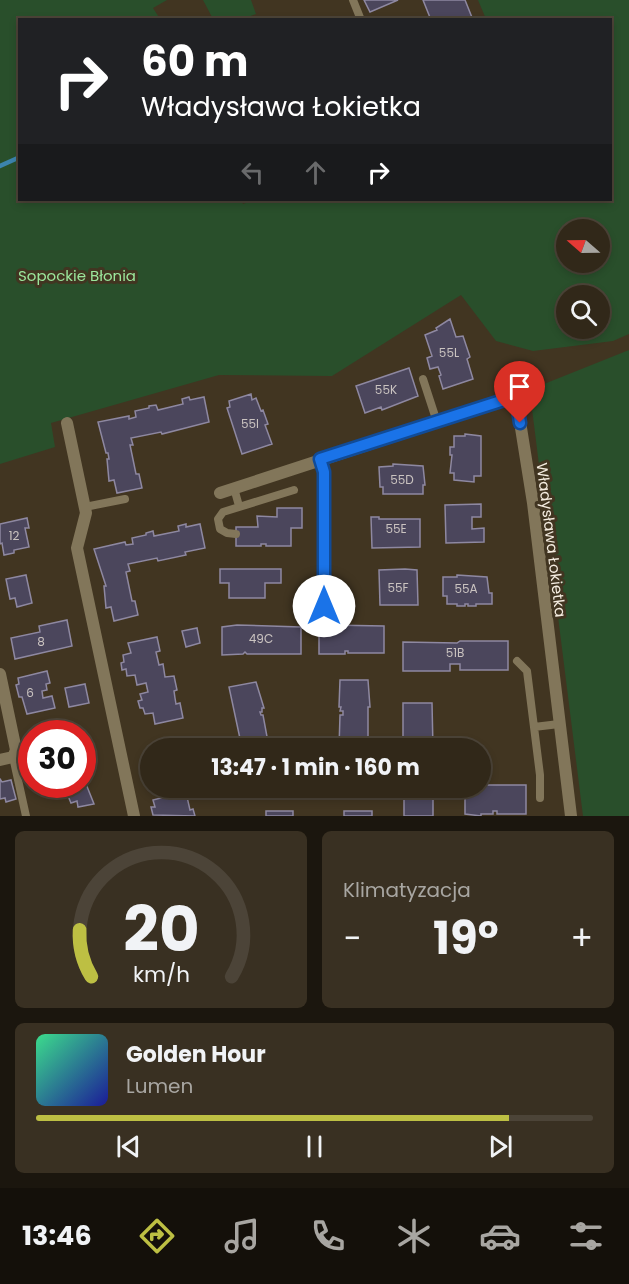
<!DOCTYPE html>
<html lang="pl">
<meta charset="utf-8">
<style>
:root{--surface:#312819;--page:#393022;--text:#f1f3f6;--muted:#a8a6a2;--line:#4c4438;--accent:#bdbf43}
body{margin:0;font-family:Poppins,sans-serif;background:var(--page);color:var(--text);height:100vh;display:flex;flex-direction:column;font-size:22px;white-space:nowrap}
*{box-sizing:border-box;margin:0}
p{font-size:20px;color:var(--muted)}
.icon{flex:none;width:33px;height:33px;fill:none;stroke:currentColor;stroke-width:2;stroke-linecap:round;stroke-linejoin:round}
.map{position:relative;height:816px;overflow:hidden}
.side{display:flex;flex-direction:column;gap:15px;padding:15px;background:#1b160e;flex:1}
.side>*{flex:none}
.banner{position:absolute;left:18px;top:18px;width:594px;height:183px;border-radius:0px;box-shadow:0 3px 9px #0003,0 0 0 2px var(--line);background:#202124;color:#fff;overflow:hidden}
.needle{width:39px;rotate:290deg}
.controls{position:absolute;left:556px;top:219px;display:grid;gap:12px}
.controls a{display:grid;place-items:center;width:54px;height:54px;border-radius:50%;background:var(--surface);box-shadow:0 3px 9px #0003,0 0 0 2px var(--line);font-size:30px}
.speed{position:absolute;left:18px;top:720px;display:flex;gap:12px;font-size:30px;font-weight:700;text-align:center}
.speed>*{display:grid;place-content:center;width:78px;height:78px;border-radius:50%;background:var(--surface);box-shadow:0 3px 9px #0003,0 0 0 2px var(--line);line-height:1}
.speed .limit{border:9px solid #d22;background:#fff;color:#111}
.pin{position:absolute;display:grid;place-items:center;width:51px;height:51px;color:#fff;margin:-62px -26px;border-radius:50% 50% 50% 0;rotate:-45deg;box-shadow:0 0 6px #0007}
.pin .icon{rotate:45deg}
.me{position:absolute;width:66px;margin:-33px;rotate:0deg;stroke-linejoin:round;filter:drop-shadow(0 0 4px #0008)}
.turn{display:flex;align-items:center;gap:21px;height:126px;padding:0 24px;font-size:27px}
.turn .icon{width:78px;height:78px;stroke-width:2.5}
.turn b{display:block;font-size:42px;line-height:51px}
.lanes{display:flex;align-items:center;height:57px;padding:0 24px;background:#0003;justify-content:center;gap:30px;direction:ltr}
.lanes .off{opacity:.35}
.big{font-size:45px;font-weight:700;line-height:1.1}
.side .widget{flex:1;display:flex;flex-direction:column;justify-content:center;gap:9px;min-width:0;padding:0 21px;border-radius:9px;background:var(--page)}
.side .dial{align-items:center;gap:0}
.dial svg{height:156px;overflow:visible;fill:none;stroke:var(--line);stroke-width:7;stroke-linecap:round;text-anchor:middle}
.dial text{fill:var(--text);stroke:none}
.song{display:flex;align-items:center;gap:18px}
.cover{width:72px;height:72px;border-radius:9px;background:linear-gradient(135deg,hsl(150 70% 55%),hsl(240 70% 35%))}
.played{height:6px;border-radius:3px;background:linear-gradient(90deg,var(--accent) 85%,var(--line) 85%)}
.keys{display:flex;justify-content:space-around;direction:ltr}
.heat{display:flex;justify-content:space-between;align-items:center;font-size:33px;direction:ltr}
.side .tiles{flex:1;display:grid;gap:15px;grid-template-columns:1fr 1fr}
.widget:last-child{grid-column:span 2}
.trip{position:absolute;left:140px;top:738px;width:351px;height:60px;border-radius:30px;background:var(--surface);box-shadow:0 3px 9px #0003,0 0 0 2px var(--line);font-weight:700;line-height:60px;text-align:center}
.menu{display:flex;height:96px;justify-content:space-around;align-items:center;background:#14100a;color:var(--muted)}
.menu .icon{width:42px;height:42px}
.menu .selected{color:var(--accent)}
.menu b{font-size:27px;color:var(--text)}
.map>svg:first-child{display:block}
</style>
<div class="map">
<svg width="629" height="816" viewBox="0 0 629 816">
<rect width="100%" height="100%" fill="#413521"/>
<path fill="#294f2b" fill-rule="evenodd" d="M0,0h167l-14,8 7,11 -140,1v180h221l2,4 11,-4h356v-180l-124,-1 -8,-19h151v334l-16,7 -80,10 -37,-10 -35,-46 -129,81 -113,-1 -168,48 4,24 -55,17zM567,230h33v32h-33zM567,296h33v32h-33z
M203,0h48l5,14 -14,5h-29z
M629,350v466h-46l-53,-423 9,-7z"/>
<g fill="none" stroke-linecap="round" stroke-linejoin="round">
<path stroke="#3c84ae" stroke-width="4.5" d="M0,166l20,-9"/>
</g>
<path fill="#4b465c" stroke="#8e88a1" stroke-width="1.5" d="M364,0h34l-28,12z
M423,0h42l8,20h-42z
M450,319l6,18 7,-1 7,21 -3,2 6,20 -30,10 -4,-13 2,-1 -3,-8 -8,2 -3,-11 5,-2 -7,-21 12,-5 -1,-2z
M409,368l9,28 -36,14 -1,-3 -16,6 -9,-27z
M251,394l1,6 4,-2 5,13 2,-1 5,14 -3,1 7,19 -30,10 -15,-46 3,-1 -1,-6z
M189,397l1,3 14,-3 5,25 -47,12 -1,-2 -30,6 2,7h-3l6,29h3l3,14 -25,5 -3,-13 -5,1 -2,-22h2l-1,-6h-2l-8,-31 31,-6v3l7,-2 -1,-6 14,-3v-2l7,-1 2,5 25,-6 -1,-5z
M465,434l16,2v40h-7v6l-20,-2v-7h-4l2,-18h-2v-8h4v-11h11z
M393,464l30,2 2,19h-2v9h-40v-7h-3l-1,-20 14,-1z
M481,504v13h-9v12l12,-1v14l-38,1 -1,-38z
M277,508h25v20h-11v18h-25v-2h-5v2h-25v-19h22l-1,-11 20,1z
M371,517h8v2h41v28l-48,1z
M27,518l2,10h-4l4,19 -15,3v3l-10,2 -2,-12 -2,1v-20z
M186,524v3l14,-3 5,24 -20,4 1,3 -28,6 -1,-3 -29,6 2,7 -4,1 6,29h3l3,14 -24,6 -3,-14 -5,1 -2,-22h2l-12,-37 31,-7 1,3 7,-1 -1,-6 14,-3v-2l7,-2 1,5 25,-5 -1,-5z
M220,569h61v14h-16v15h-36v-15h-9z
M405,569l12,1 1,35h-38l-1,-35z
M26,575l6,28 -15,4 -2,-9 -5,1 -4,-20z
M457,575l30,2 2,16h3v11h-16v2h-8v-2h-3v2h-8v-2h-10v-8h-4v-19h14z
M67,620l5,26 -57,13 -4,-21 29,-6 -1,-6z
M237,625l64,2v27h-54l-2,-2 -2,2 -21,1v-28z
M328,625l56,1v27h-36v-2h-3v3h-26v-28z
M197,628l3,15 -14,4 -4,-16z
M157,637l3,14 -4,1 3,13 4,-1 2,13 9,-1 3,14 -3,1 1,7 1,6 4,-1 3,15 -28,6 -2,-11 -8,1 -2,-6h-3l-2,-7 4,-1 -2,-6 8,-2 -2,-9 -9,2 -2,-10 -8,1 -1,-7 -4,1 -1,-7 3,-1 -1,-7 8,-2 -3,-10z
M460,641h48v29h-48v-6h-10v7h-47v-29l54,1z
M47,671l3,12 -4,1 1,6 -5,1 1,7 9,-2 3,12 -28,6 -5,-17h-3l-3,-12 3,-1 -1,-6z
M340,680h28l2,27h-2v38h2l1,3h-32l1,-33h3v-4h-3l1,-4h-2z
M256,682l8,26h-2v4h-2l1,3h2l5,27 -2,1 1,3 5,-1 1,3h-31l-13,-61z
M85,684l4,19 -20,4 -4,-19z
M403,703h29l1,45h-30z
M65,723l2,11h-21l-1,-7z
M188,740l2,8h-30l-1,-3z
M82,774l12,30 -16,3 -1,-6 -6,2 -8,-19h19z
M0,779l2,3 9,-2 5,19 -10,3 -1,-4 -5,1z
M480,782v3h46v29h-29v-3h-4v3h-12v2l-16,-2v-26h15z
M159,788h29l2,8 -3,1 3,13 3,-1 2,7 -42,-1 -2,-8h4l-2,-7 8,-2z
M404,788h29v28h-29z
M266,811h27v5h-27z
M344,811h28v5h-28z"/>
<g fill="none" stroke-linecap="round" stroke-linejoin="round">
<path stroke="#82765a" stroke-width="8" d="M353,0l8,20
M423,379l14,43
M234,488l5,18
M85,507l40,-8
M236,534l-9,-1 -7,-4 -2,-10 5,-7 71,-22
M517,661l10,10 13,104v23
M534,727l25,-3
M13,757l13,59"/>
<path stroke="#82765a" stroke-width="12" d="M67,423l19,90 -9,35 57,268
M320,459l4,13v134
M220,493l288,-94 9,4 16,100 38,313
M0,674l16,76 -3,7 -13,3"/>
</g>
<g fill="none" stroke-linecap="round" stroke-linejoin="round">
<g stroke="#114b97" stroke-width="15">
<path id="route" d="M324,606v-134l-4,-13 187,-60 10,4 3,20"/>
</g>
<use href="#route" stroke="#1a73e8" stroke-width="10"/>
</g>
<g text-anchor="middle" stroke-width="6" stroke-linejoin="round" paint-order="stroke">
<g font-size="12" fill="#cac3c0">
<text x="449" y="357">55L</text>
<text x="386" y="394">55K</text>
<text x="250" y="428">55I</text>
<text x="402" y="484">55D</text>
<text x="396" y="533">55E</text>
<text x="14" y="540">12</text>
<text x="398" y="592">55F</text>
<text x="466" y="593">55A</text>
<text x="261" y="643">49C</text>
<text x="41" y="646">8</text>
<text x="455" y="657">51B</text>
<text x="30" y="697">6</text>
</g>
<g font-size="15" fill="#9be69c" stroke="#413521">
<text x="77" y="281">Sopockie Błonia</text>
</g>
<g font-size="15" fill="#f5ede1" stroke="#413521">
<text transform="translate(551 540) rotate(83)" y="5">Władysława Łokietka</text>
</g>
</g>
</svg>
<div class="controls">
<a><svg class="needle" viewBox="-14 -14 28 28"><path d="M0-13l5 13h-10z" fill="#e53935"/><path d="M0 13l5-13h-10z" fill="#a8a6a2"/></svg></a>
<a><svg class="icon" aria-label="search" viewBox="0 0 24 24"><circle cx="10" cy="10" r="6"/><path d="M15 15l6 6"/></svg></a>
</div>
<div class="speed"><div class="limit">30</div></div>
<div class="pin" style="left:520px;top:423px;background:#d93025"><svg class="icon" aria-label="arrive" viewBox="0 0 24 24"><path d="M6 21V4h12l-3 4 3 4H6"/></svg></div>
<svg class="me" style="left:324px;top:606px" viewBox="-20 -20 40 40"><circle r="19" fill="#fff"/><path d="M0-13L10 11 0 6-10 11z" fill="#1a73e8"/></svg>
<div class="trip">13:47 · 1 min · 160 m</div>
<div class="banner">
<div class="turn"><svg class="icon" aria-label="right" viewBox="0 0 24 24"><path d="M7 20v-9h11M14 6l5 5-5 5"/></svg><div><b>60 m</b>Władysława Łokietka</div></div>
<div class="lanes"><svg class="icon off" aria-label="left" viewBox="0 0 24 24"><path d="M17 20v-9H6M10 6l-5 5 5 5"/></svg><svg class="icon off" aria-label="ahead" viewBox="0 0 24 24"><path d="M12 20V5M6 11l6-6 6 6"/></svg><svg class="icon" aria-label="right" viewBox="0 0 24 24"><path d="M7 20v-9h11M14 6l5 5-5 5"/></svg></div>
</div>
</div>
<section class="side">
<div class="tiles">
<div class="widget dial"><svg viewBox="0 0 100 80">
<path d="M14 69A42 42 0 1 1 86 69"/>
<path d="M14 69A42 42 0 0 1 8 45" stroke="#bdbf43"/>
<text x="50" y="56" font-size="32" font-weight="700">20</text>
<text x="50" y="72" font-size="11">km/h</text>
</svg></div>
<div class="widget"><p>Klimatyzacja</p>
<div class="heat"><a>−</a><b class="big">19°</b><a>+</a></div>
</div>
<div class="widget">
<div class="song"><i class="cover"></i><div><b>Golden Hour</b><p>Lumen</p></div></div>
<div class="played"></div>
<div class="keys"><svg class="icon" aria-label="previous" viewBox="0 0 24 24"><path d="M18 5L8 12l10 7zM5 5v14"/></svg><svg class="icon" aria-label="pause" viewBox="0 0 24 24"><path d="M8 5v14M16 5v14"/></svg><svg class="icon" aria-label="next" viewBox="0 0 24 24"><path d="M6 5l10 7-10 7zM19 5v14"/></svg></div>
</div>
</div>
</section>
<nav class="menu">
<b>13:46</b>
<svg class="icon selected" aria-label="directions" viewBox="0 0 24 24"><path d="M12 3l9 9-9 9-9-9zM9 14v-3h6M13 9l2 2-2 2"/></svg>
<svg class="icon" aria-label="music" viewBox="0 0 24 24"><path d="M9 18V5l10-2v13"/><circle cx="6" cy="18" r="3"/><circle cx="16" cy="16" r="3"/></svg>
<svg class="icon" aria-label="phone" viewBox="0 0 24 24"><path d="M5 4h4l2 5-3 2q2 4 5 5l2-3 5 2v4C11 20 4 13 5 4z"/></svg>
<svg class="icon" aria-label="climate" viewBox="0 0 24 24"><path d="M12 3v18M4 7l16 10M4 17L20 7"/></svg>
<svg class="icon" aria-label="car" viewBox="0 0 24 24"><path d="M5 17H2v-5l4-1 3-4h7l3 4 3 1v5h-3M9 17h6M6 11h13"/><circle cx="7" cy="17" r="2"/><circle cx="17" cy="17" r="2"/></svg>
<svg class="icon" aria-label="filters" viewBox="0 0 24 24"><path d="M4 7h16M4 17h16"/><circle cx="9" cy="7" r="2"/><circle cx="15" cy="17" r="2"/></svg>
</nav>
